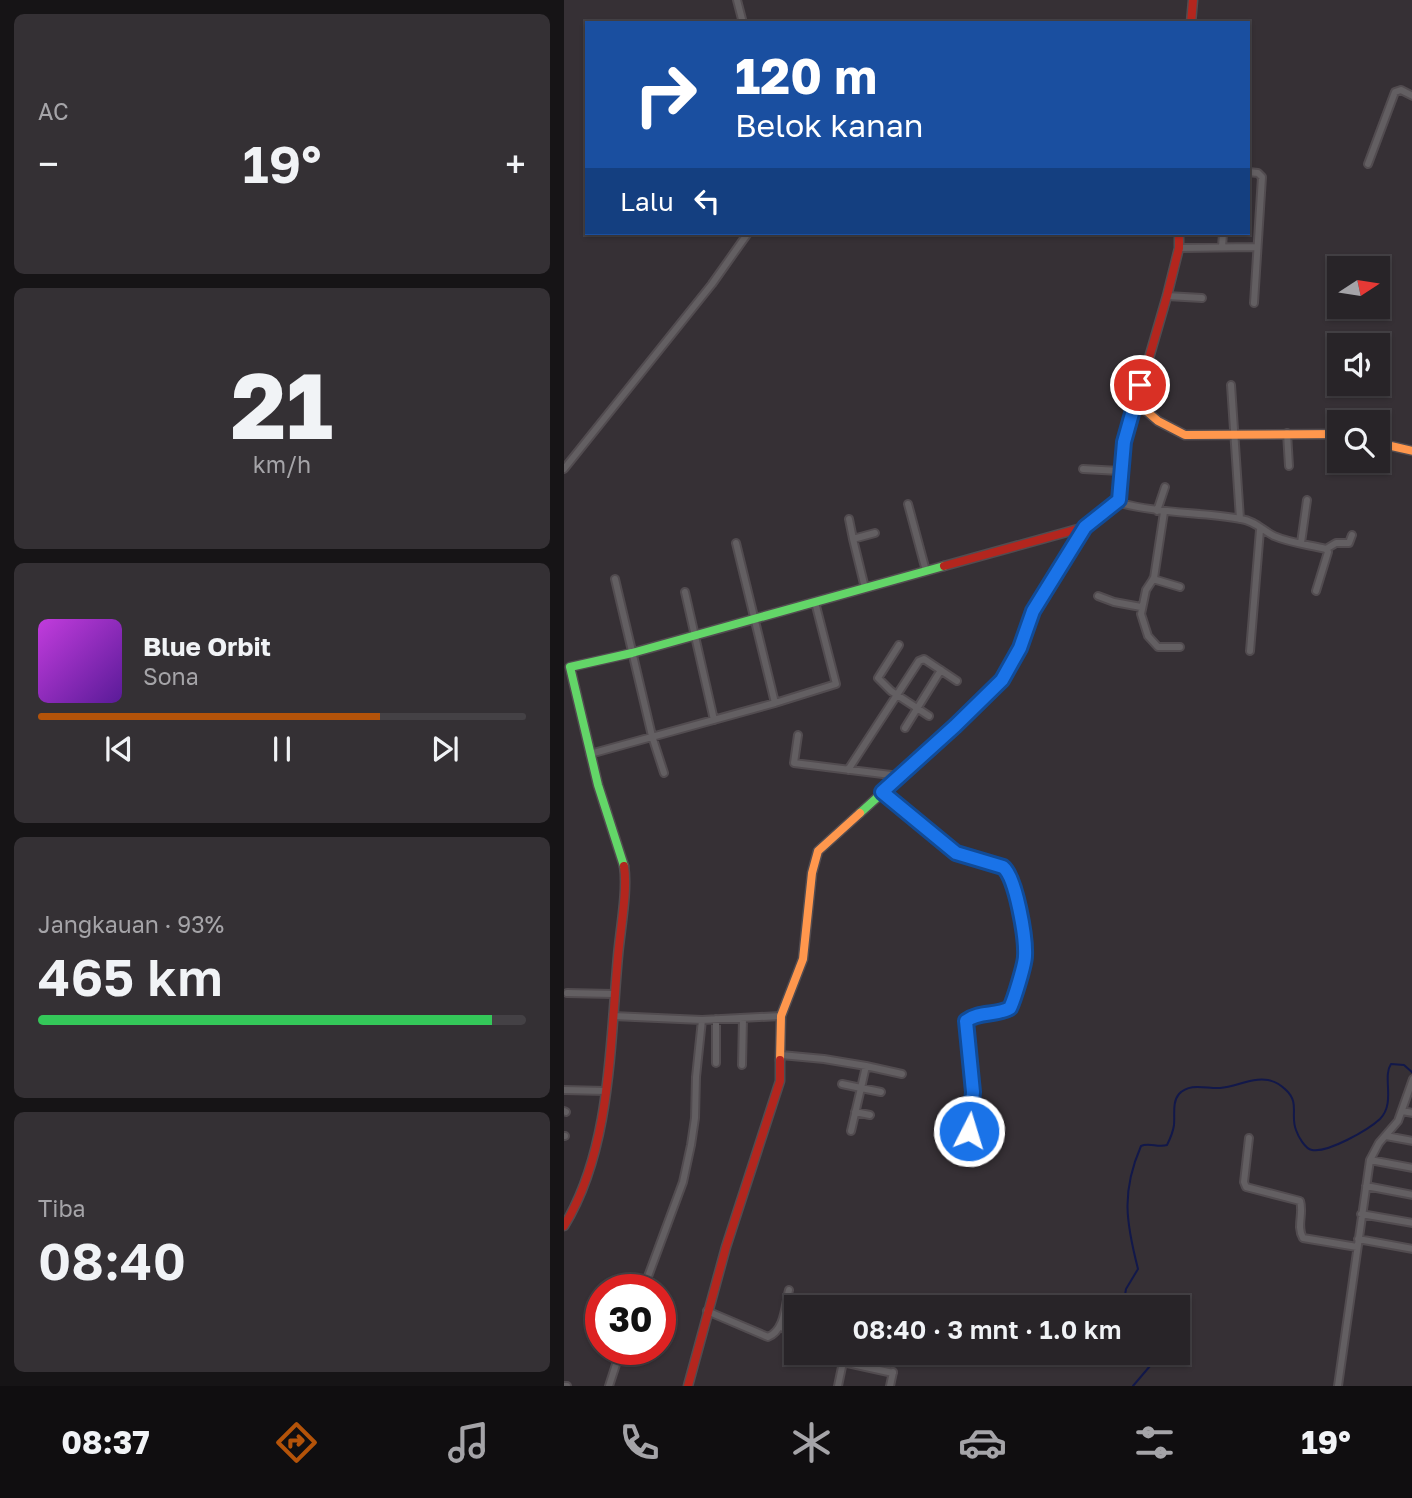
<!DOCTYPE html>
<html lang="id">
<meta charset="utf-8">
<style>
:root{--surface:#282428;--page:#343034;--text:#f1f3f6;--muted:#a5a4a8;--line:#444145;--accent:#b45309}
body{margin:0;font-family:"Golos Text",sans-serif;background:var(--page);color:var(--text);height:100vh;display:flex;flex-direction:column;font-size:26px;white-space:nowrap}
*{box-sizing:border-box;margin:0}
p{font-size:23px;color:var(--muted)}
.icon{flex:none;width:38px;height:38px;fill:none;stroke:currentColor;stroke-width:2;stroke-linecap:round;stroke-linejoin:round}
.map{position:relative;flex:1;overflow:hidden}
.side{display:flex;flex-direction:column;gap:14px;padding:14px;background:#161416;width:564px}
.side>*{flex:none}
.top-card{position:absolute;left:21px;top:21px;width:665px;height:214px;border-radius:0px;box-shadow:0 2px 5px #0004,0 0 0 2px var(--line);background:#1a4fa0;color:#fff;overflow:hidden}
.needle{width:46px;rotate:78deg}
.buttons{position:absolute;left:763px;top:256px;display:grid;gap:14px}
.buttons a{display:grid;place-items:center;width:63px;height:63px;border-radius:0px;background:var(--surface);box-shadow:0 2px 5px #0004,0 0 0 2px var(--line);font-size:35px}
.speed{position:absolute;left:21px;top:1274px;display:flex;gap:14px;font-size:35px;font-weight:700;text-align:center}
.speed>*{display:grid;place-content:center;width:91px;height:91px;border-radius:50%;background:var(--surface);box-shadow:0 2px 5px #0004,0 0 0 2px var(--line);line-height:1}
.speed .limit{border:10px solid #d22;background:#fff;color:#111}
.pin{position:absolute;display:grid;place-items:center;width:60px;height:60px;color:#fff;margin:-30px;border:4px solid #fff;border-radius:50%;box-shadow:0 2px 7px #0007}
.me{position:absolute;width:77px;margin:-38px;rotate:5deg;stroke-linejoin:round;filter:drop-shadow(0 0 5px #0008)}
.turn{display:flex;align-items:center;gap:24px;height:147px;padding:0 35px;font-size:32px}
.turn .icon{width:91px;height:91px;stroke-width:2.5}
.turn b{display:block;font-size:49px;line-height:60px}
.then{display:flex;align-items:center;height:66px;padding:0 35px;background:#0003;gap:14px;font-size:26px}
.big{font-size:52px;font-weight:600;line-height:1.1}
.side .card{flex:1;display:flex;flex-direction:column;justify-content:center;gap:10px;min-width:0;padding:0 24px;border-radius:10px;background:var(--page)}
.side .dial{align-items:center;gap:0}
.dial b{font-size:91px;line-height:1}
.song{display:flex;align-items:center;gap:21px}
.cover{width:84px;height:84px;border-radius:10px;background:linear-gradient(135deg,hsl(290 70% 55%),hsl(270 70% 35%))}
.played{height:7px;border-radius:4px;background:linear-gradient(90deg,var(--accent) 70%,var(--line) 70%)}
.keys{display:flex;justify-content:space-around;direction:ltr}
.heat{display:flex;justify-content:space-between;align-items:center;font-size:38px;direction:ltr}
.charge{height:10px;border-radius:5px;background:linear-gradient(90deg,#34c759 93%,var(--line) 0)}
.trip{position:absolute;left:220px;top:1295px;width:406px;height:70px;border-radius:0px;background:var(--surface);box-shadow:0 2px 5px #0004,0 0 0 2px var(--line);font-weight:600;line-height:70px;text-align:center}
.tabs{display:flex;height:112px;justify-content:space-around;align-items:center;background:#100e10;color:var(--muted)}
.tabs .icon{width:49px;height:49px}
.tabs .current{color:var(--accent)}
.tabs b{font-size:32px;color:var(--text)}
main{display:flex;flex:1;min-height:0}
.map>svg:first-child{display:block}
</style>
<main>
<section class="side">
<div class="card"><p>AC</p>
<div class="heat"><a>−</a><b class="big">19°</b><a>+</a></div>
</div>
<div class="card dial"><b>21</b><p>km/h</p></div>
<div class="card">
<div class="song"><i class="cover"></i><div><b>Blue Orbit</b><p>Sona</p></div></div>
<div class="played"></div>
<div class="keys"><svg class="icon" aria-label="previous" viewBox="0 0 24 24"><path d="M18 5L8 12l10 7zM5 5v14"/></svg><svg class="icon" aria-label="pause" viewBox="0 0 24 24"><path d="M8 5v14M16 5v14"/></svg><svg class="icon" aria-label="next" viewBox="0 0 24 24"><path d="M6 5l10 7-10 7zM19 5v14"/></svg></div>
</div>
<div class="card"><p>Jangkauan · 93%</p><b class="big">465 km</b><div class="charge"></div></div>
<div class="card"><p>Tiba</p><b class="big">08:40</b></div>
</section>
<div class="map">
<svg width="849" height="1386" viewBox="0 0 849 1386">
<rect width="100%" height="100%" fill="#363035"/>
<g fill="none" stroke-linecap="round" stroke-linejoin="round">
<path stroke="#12184a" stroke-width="2" d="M559,1307l3,-18 12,-20c-12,-47 -17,-77 3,-123 8,-4 17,2 26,-1 3,-6 6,-13 7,-20 1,-10 -2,-23 5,-31 11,-12 28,-5 41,-6 16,-1 32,-11 48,-8 6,1 13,5 18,10 14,13 4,25 10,40 2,6 9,19 16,20 16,3 56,-20 68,-31 16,-16 2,-42 11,-55l13,1 9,8
M569,1386l17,-20 1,-13"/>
<g stroke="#524c50" stroke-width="10">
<path id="street" d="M173,0l6,23
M804,164l27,-72 6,-2 12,6
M684,172l10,1 4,4 -8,126
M658,247l1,-14
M615,248l77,-1
M603,296l35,2
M667,385l9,134
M723,433l2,33
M0,469l148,-185 36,-51
M519,469l37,2
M555,500l5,4c39,10 78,8 117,15 14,2 21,11 33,17 16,7 36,9 52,13l2,3 -12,39
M344,504l18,67
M593,511l8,-24
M600,512l-10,66 -8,12 -5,24 7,22 10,11h22
M285,519l4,20 22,-6
M289,539l12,49
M737,543l6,-43
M762,549l10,-6h13l3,-8
M51,579l37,157 12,37
M589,579l27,8
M121,592l29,128
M534,596l16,6 27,5
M335,645l-21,33 13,13 38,25
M686,651l10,-121
M211,703l61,-19 -21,-82
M341,728l36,-58
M234,735l-4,28 105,13
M26,754l185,-51 -39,-160
M284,770l71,-109 5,-2 33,22
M318,792l74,61 42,11 10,7 11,45 6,40 -12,45 -7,10 -26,3 -14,7c2,25 13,86 4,108 -3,6 -8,12 -13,18
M3,993l46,1
M49,1016l89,4 79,-4
M152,1019v44
M217,1055l43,4 42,7 -5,22 -19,-4
M178,1065l1,-47
M302,1066l36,8
M0,1090l42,1
M0,1111l2,1
M838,1111l11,2
M291,1112l15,3
M287,1131l10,-43 20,4
M0,1136h1
M822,1136l27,5
M685,1138l-5,44 2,5 54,14c4,13 -4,25 3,37l54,9
M806,1160l43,8
M802,1186l47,9
M797,1214l52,9
M794,1239l55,10
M79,1290l40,-108 8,-37 4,-27 1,-41 6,-57
M223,1298l11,9
M143,1311l61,26c17,-7 17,-31 21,-47
M217,1326l16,14
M249,1353l5,4
M0,1386h3
M45,1386l12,-37
M274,1386l5,-24 50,11
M326,1386l3,-14
M774,1386l32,-226 9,-17 19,-22 15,-42"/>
</g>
<g stroke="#524c50" stroke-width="11">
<path id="fast" d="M296,813l83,-75 59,-58 18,-32 13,-37 52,-84 34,-27 7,-63
M60,866l-26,-81 -28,-118 62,-14 312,-87"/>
</g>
<g stroke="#524c50" stroke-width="11">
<path id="slow" d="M571,401l23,20 27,14 154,-1
M814,443l35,8
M216,1060l1,-44 22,-57 9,-86 6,-22 42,-38"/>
</g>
<g stroke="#524c50" stroke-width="11">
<path id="jam" d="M627,23l2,-23
M562,437l41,-141 12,-48v-15
M380,566l141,-39
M0,1226c47,-76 46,-182 54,-270 2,-25 10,-66 6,-90
M124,1386l38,-139 54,-166v-21"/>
</g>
<use href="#street" stroke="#635f62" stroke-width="6"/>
<use href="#fast" stroke="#63d668" stroke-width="8"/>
<use href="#slow" stroke="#ff974d" stroke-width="8"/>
<use href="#jam" stroke="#b3261e" stroke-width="8"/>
</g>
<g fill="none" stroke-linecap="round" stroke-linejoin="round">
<g stroke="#114b97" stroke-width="18">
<path id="route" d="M405,1131l4,-39 -7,-71c13,-10 30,-5 44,-13 4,-8 15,-44 15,-52 1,-18 -9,-79 -22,-89l-47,-14 -74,-61 73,-66 47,-46 18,-32 13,-37 52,-84 34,-27 5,-58 16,-57"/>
</g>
<use href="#route" stroke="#1a73e8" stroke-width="12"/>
</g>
</svg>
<div class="buttons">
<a><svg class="needle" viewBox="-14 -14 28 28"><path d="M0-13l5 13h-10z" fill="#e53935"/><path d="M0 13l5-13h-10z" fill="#a5a4a8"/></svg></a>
<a><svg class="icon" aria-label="sound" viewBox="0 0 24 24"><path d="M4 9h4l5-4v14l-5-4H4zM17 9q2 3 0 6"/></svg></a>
<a><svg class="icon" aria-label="search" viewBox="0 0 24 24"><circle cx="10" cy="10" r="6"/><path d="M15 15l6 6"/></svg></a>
</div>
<div class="speed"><div class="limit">30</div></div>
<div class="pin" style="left:576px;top:385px;background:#d93025"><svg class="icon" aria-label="arrive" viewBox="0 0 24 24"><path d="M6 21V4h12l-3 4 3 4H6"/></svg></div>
<svg class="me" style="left:405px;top:1131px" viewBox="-20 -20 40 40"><circle r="17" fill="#1a73e8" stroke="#fff" stroke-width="3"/><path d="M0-11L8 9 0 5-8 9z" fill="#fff"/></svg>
<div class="trip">08:40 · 3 mnt · 1.0 km</div>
<div class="top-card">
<div class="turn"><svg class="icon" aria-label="right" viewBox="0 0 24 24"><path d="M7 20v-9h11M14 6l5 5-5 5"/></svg><div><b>120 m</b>Belok kanan</div></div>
<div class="then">Lalu<svg class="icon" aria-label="left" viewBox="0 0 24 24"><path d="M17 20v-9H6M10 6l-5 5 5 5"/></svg></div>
</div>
</div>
</main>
<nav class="tabs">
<b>08:37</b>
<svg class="icon current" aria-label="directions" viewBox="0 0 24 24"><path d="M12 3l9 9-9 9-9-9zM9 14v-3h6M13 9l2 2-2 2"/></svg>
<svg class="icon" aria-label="music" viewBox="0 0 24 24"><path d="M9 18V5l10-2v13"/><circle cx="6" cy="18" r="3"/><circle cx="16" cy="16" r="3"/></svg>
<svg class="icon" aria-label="phone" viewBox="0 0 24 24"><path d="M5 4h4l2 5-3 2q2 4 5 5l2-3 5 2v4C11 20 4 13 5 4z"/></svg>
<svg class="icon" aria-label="climate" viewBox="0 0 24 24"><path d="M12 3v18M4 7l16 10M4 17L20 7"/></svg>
<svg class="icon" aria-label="car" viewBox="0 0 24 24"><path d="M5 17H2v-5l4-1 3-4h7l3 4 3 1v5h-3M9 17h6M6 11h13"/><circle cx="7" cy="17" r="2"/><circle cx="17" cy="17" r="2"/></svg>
<svg class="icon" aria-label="filters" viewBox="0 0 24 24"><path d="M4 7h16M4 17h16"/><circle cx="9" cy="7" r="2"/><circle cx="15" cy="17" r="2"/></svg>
<b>19°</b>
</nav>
